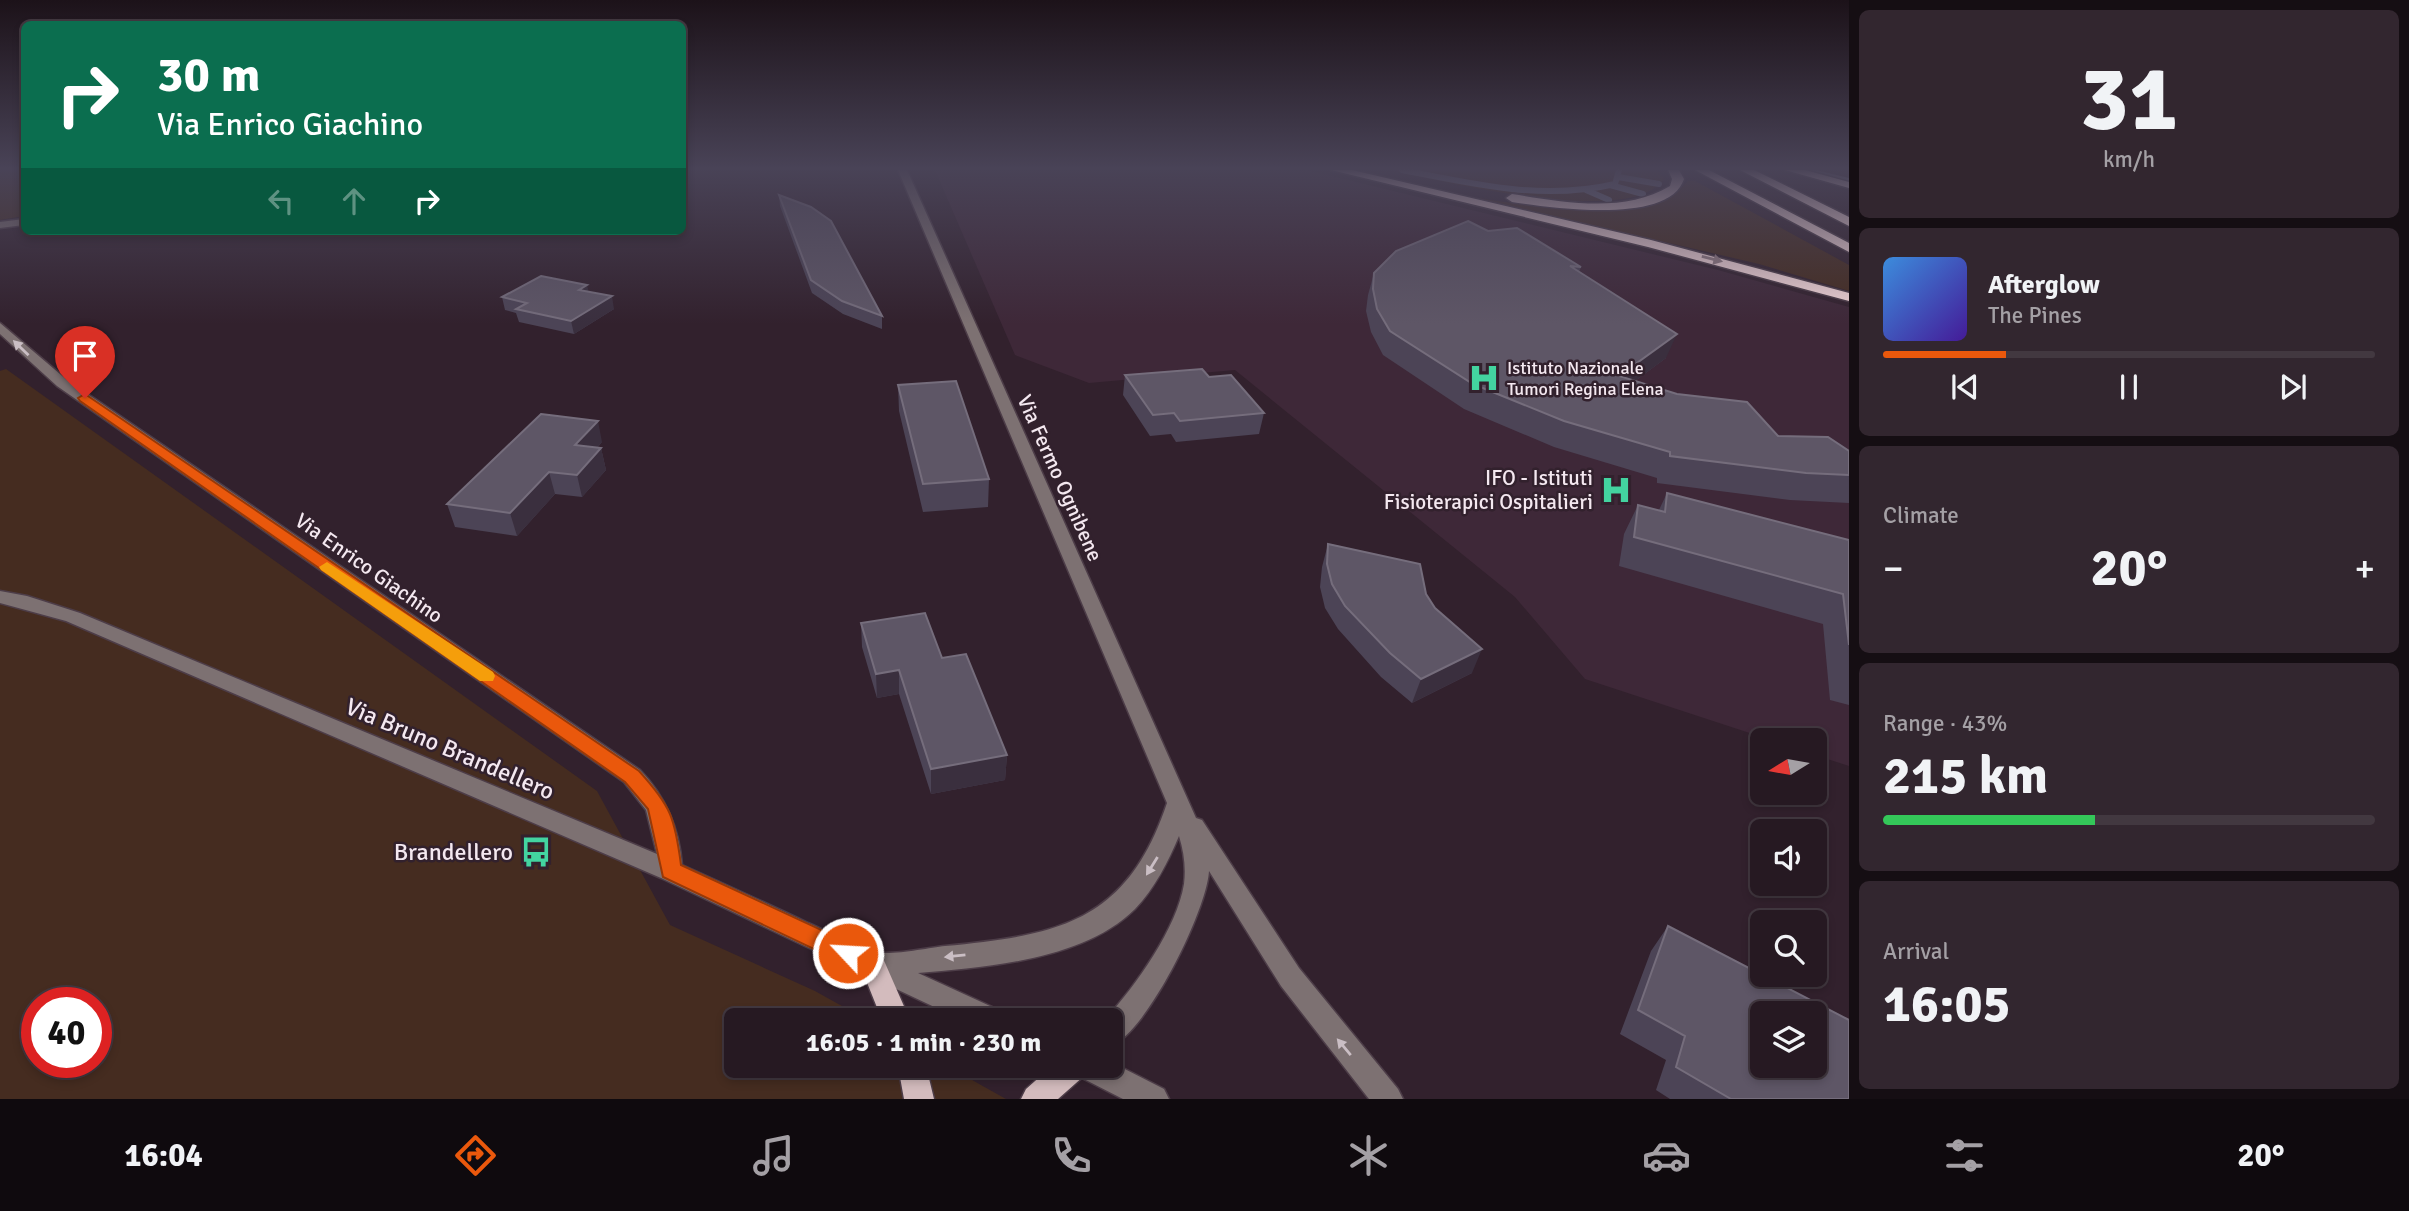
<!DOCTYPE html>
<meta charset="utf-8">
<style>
:root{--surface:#261922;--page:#32262f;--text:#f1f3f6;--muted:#a4a0a5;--line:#423840;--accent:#ea580c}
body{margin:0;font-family:Signika,sans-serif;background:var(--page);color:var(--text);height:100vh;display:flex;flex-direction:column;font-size:26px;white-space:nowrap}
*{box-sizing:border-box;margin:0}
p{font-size:23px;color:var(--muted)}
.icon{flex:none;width:38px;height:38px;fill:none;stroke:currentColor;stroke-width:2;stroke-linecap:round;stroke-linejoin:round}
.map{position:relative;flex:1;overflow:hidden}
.drawer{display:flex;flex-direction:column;gap:10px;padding:10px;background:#150e13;width:560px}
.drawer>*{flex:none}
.top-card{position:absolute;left:21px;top:21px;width:665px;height:214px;border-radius:10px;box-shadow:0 4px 10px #0003,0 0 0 2px var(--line);background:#0b6e4f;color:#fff;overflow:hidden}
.needle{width:46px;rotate:259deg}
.tools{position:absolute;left:1750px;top:728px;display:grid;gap:14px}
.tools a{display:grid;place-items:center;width:77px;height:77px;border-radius:10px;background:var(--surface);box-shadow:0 4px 10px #0003,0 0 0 2px var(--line);font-size:35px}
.speed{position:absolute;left:21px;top:987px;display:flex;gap:14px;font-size:35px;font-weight:700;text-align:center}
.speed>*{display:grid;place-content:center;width:91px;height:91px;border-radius:50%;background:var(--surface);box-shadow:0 4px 10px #0003,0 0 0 2px var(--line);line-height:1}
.speed .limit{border:10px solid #d22;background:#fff;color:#111}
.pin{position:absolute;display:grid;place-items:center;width:60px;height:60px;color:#fff;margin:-72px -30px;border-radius:50% 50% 50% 0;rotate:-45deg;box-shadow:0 0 7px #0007}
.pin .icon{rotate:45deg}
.me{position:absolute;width:77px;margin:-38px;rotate:295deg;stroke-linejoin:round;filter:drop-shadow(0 0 5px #0008)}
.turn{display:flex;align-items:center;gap:24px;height:147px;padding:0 21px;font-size:32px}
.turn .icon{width:91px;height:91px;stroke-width:2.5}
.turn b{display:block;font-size:49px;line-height:60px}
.lanes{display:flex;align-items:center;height:66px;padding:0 21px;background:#0003;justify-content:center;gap:35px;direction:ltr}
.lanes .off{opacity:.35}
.big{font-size:52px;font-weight:700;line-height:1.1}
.drawer .card{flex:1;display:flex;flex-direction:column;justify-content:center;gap:10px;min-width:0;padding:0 24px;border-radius:10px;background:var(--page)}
.drawer .dial{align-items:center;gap:0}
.dial b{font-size:91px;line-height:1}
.song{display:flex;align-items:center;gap:21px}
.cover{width:84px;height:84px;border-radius:10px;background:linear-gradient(135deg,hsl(210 70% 55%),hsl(260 70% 35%))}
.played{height:7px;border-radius:4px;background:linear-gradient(90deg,var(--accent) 25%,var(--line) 25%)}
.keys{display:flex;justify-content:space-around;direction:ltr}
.heat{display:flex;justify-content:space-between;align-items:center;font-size:38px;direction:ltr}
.charge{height:10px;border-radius:5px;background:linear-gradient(90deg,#34c759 43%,var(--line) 0)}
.trip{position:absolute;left:724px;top:1008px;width:399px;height:70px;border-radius:10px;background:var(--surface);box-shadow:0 4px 10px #0003,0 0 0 2px var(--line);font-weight:700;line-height:70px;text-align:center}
.tabs{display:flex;height:112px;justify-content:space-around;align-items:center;background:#0f0a0e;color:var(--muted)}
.tabs .icon{width:49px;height:49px}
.tabs .current{color:var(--accent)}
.tabs b{font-size:32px;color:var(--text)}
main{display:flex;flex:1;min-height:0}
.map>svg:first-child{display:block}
</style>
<main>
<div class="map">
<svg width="1849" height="1099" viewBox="0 0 1849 1099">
<rect width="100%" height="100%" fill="#32212d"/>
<path fill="#3e2838" d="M935,170h372l411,100 131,37v459l-34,-11v-15h-44l-186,-61 -70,-82 -280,-227 -146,13 -74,-28z"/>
<path fill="#452c20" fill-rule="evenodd" d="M0,170h24v46l-24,4z
M1392,170h265l7,9c-33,49 -220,3 -272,-9z
M1688,181h7l154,84v26l-90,-27 -282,-66c56,8 135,21 190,0 8,-3 15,-11 21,-17z
M6,369l591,422 73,134 145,66 52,29h-130v46h210l59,33h-1006v-728zM37,1003h59v59h-59z"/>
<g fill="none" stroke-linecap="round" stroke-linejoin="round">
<path stroke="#72758b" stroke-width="6" d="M1402,170c72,14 140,31 213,14l4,-14
M1811,172l38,9
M1618,177l41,7
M1610,185l33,9
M1586,190l23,10"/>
<g stroke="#4d3d48" stroke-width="3">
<path id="minor" d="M898,170h9l289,648 6,2 97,148 99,121 5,10h-34l-88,-113 -72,-115c-2,39 -62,161 -98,175v-26h-7c30,-31 73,-92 80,-136 2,-16 0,-32 -5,-48 -11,26 -24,52 -44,73 -51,51 -148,58 -217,64l83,38 4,9h-43l-301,-142 -595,-257 -66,-18v-12l27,5 53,17 577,241 -11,-44 -22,-28 -567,-396 -57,-52v-11l67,57 573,390c26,27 39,58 42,95 42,19 84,38 126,58 21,9 42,21 63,28 15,6 56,-3 74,-5 115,-11 182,-24 222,-143z
M24,219v6l-24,3v-6z
M1111,1062l53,27 5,10h-46l-45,-23 -4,-10h37z"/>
</g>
<g stroke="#4d3d48" stroke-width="3">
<path id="major" d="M873,953l9,3 28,64h-28l-22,-55 4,-9z
M898,1066h28l8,33h-30z
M1052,1066h36l-4,10 -26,23h-37l5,-10z"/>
</g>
<g stroke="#4d3d48" stroke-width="3">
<path id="highway" d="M1331,170h21l299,70 198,53v8l-201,-54z
M1668,170h11l5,9c-15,47 -135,28 -172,23l-6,-4 6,-4c51,8 112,20 158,-8l2,-7z
M1695,170h14l140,73v9z
M1740,170h14l95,47v9z
M1785,170h20l44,12v6z"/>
</g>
<use href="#minor" fill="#7d7172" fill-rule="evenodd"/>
<use href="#major" fill="#d3bbbd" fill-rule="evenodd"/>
<use href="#highway" fill="#f6d9db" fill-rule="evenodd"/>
</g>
<path fill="#4c4456" d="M779,195l103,121v13l-39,-15 -31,-21 -32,-87z
M1488,231l93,36 -2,5 87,86 -31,23 143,55 71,15v52l-59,-3 -133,-17v-5l-103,-31 -90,-38 -81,-54 -12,-23 -5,-21 2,-16 6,-22z
M588,291l26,18 -40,25 -55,-12 -3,-9 -11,-3 -3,-13z
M1125,375l84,2 55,36 -5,21 -83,8 -5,-8 -21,2 -27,-41z
M898,385l91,94 -1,28 -65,5 -24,-101z
M602,442l-5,6h4l5,22 -24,27 -27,-3 -38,42 -62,-9 -8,-23z
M1667,493l182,47v165l-19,-5 -7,-76 -204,-58 5,-32 14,-29 21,5z
M1328,544l98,50 46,79 -60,30 -31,-26 -43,-48 -13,-21 -5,-21 2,-20z
M861,623l81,35 65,97 -2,25 -74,14 -32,-100 -22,4 -15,-51z
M1668,926l181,173h-179l-14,-9 10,-30 -46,-26 31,-83z"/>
<path fill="#3a2f3e" d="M587,285l3,12 -11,-7z
M612,296l2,13 -40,25 -3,-13z
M1677,334l-11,24 -58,43 11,-25z
M598,421l4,21 -22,25 -5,-22z
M601,448l5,22 -24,27 -5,-22z
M549,472l6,22 -38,42 -7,-23z
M1482,649l-10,24 -60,30 9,-24z
M899,670v24l-22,4 -1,-24z
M1007,755l-2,25 -74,14v-25z"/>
<path fill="#5e5666" stroke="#756d7c" stroke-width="2" fill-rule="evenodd" d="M779,195l32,12 20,14 51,95 -40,-15 -31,-21z
M1468,221l20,10 29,-3 64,39 -11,-1 107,68 -58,42 58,18 70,8 31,34 50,1 21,14v24l-43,-2 -136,-17v-4l-106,-31 -91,-37 -83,-53 -13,-22 -4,-20 1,-16 22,-22z
M541,276l46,9 -8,5 33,6 -41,25 -55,-12 11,-6 -25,-6z
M1202,369l7,8 22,-2 33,38 -84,8 -6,-8 -21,2 -28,-40z
M956,381l33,98 -66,5 -25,-99z
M541,414l57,7 -23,24 26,3 -24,27 -28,-3 -39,41 -63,-9z
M1667,493l182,47v105l-6,-51 -209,-57 4,-32 27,7z
M1328,544l92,20 6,30 9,14 47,41 -61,30 -31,-26 -45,-47 -13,-22 -5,-20z
M925,613l17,45 24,-4 41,101 -76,14 -32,-99 -23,4 -15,-51z
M1668,926l181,94v79h-118l-55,-32 9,-31 -47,-26zM1762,1013h53v53h-53z"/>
<defs><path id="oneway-solid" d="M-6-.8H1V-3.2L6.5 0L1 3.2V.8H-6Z" transform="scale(1.75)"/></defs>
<use fill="#947d84" href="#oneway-solid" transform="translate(1712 259) rotate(14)"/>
<g fill="#cabec4">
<use href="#oneway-solid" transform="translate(21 348) rotate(-136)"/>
<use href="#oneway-solid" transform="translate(1152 866) rotate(122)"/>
<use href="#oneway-solid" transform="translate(955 956) rotate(174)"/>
<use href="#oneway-solid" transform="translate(1344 1047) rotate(-130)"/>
</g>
<linearGradient id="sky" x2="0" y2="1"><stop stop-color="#1c1219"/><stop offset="0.52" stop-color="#494357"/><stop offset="1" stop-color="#494357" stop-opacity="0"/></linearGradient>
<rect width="1849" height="324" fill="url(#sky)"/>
<path fill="#ea580c" stroke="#983908" stroke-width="2" d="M85,394l554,377c32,35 36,47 42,94l175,81 3,7 -3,8 -8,3 -9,-3 -176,-84 -15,-68 -23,-27 -545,-381 -2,-3z"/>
<path fill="#f59e0b" d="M327,562l166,110 2,4 -2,5h-13l-159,-111 -2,-3z"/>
<defs>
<g id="hospital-bare" transform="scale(2.415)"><path d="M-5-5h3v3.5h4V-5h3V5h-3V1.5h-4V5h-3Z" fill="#43d4a0" stroke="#32212d" stroke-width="2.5" paint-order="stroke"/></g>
<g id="bus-bare" transform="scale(2.415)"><path d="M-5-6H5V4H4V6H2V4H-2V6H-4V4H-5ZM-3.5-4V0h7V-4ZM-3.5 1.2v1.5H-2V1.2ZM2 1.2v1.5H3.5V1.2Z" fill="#43d4a0" stroke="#32212d" stroke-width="2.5" paint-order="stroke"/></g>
</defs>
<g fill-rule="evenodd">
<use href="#hospital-bare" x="1484" y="378"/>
<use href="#hospital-bare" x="1616" y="490"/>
<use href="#bus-bare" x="536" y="852"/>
</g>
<g text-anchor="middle" stroke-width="5" stroke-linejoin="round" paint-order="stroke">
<g font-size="18" fill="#f4e8f0" stroke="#32212d" text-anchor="start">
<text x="1507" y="374">Istituto Nazionale<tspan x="1507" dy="21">Tumori Regina Elena</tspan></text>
</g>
<g font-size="21" fill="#f4e8f0" stroke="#32212d">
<text transform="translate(1060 478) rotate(66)" y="7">Via Fermo Ognibene</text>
<text transform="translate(369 568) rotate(35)" y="7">Via Enrico Giachino</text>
</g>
<g font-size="21" fill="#f4e8f0" stroke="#32212d" text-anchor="end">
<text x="1593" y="485">IFO - Istituti<tspan x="1593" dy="24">Fisioterapici Ospitalieri</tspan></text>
</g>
<g font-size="24" fill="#f4e8f0" stroke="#32212d">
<text transform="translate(450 749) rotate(23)" y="8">Via Bruno Brandellero</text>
</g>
<g font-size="24" fill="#f4e8f0" stroke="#32212d" text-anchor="end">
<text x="513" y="860">Brandellero</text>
</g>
</g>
</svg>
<div class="tools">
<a><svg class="needle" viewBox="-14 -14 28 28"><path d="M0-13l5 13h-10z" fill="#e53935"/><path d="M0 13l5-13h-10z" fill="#a4a0a5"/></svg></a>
<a><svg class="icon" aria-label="sound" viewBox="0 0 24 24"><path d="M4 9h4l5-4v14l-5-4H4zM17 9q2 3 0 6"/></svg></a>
<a><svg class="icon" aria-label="search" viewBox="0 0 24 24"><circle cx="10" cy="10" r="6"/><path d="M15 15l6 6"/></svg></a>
<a><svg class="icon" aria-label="layers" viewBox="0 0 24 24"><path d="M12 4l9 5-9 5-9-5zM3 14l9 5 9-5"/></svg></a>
</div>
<div class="speed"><div class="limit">40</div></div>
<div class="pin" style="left:85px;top:398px;background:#d93025"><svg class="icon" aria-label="arrive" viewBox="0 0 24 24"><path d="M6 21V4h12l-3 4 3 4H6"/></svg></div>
<svg class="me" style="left:848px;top:953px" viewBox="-20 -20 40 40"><circle r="17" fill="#ea580c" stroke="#fff" stroke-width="3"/><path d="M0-11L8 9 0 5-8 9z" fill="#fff"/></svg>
<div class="trip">16:05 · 1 min · 230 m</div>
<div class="top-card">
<div class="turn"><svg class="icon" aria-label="right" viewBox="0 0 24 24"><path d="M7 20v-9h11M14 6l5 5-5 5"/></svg><div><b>30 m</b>Via Enrico Giachino</div></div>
<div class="lanes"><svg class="icon off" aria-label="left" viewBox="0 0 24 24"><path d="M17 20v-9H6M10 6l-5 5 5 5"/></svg><svg class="icon off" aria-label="ahead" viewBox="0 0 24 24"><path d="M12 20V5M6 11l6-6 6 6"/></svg><svg class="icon" aria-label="right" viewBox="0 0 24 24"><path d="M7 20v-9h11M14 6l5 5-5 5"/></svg></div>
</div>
</div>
<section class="drawer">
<div class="card dial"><b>31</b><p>km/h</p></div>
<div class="card">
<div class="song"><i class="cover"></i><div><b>Afterglow</b><p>The Pines</p></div></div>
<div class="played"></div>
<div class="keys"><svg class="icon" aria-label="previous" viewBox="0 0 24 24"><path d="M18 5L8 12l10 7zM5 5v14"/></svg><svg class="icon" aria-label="pause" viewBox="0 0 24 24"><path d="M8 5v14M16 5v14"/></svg><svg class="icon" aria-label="next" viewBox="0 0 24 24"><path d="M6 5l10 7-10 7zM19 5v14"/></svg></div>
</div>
<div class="card"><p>Climate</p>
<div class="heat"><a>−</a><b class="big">20°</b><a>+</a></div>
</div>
<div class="card"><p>Range · 43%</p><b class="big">215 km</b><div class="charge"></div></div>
<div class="card"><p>Arrival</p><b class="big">16:05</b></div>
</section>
</main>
<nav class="tabs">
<b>16:04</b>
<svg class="icon current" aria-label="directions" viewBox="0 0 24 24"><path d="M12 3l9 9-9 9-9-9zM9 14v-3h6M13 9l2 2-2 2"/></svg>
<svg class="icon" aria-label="music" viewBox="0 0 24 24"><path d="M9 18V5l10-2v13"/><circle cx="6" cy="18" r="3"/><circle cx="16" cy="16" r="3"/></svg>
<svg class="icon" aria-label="phone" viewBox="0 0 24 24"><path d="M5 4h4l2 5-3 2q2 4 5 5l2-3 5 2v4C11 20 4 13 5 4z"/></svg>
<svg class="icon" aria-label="climate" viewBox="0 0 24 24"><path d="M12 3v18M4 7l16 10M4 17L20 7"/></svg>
<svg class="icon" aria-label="car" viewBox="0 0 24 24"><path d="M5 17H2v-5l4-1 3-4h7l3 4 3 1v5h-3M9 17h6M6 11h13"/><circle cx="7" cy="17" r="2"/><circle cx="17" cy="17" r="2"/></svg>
<svg class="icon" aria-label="filters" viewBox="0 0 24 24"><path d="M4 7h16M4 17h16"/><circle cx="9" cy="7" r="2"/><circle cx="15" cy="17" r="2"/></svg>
<b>20°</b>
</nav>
